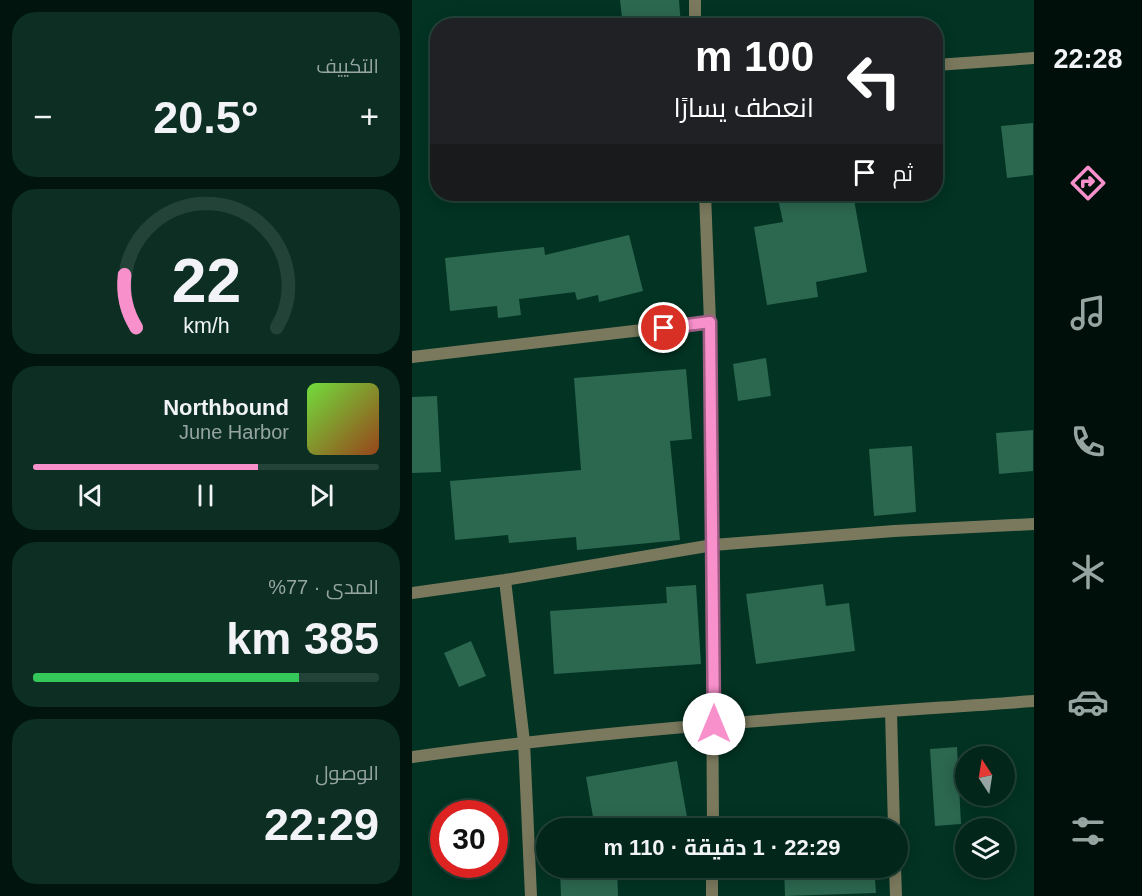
<!DOCTYPE html>
<html lang="ar">
<meta charset="utf-8">
<style>
:root{--surface:#02261a;--page:#0c2e23;--text:#f1f3f6;--muted:#96a5a2;--line:#234339;--accent:#f890cc}
body{margin:0;font-family:Helvetica,Cairo,sans-serif;background:var(--page);color:var(--text);direction:rtl;height:100vh;display:flex;flex-direction:column;font-size:22px;white-space:nowrap}
*{box-sizing:border-box;margin:0}
p{font-size:20px;color:var(--muted)}
.icon{flex:none;width:33px;height:33px;fill:none;stroke:currentColor;stroke-width:2;stroke-linecap:round;stroke-linejoin:round}
.map{position:relative;flex:1;overflow:hidden;direction:ltr}
.panel{display:flex;flex-direction:column;gap:12px;padding:12px;background:#01150e;width:412px}
.panel>*{flex:none}
.guide{position:absolute;left:18px;top:18px;width:513px;height:183px;border-radius:24px;box-shadow:0 3px 15px #0003,0 0 0 2px var(--line);direction:rtl;background:#202124;color:#fff;overflow:hidden}
.needle{width:39px;rotate:348deg}
.buttons{position:absolute;left:543px;top:746px;display:grid;gap:12px}
.buttons a{display:grid;place-items:center;width:60px;height:60px;border-radius:50%;background:var(--surface);box-shadow:0 3px 15px #0003,0 0 0 2px var(--line);font-size:30px}
.speed{position:absolute;left:18px;top:800px;display:flex;gap:12px;font-size:30px;font-weight:700;text-align:center}
.speed>*{display:grid;place-content:center;width:78px;height:78px;border-radius:50%;background:var(--surface);box-shadow:0 3px 15px #0003,0 0 0 2px var(--line);line-height:1}
.speed .limit{border:9px solid #d22;background:#fff;color:#111}
.pin{position:absolute;display:grid;place-items:center;width:51px;height:51px;color:#fff;margin:-26px;border:3px solid #fff;border-radius:50%;box-shadow:0 2px 6px #0007}
.me{position:absolute;width:66px;margin:-33px;rotate:0deg;stroke-linejoin:round;filter:drop-shadow(0 0 4px #0008)}
.turn{display:flex;align-items:center;gap:21px;height:126px;padding:0 30px;font-size:27px}
.turn .icon{width:78px;height:78px;stroke-width:2.5}
.turn b{display:block;font-size:42px;line-height:51px}
.then{display:flex;align-items:center;height:57px;padding:0 30px;background:#0003;gap:12px;font-size:22px}
.big{font-size:45px;font-weight:700;line-height:1.1}
.panel .widget{flex:1;display:flex;flex-direction:column;justify-content:center;gap:9px;min-width:0;padding:0 21px;border-radius:24px;background:var(--page)}
.panel .dial{align-items:center;gap:0}
.dial svg{height:156px;overflow:visible;fill:none;stroke:var(--line);stroke-width:7;stroke-linecap:round;text-anchor:middle}
.dial text{fill:var(--text);stroke:none}
.song{display:flex;align-items:center;gap:18px}
.cover{width:72px;height:72px;border-radius:9px;background:linear-gradient(135deg,hsl(100 70% 55%),hsl(20 70% 35%))}
.played{height:6px;border-radius:3px;background:linear-gradient(90deg,var(--accent) 65%,var(--line) 65%)}
.keys{display:flex;justify-content:space-around;direction:ltr}
.heat{display:flex;justify-content:space-between;align-items:center;font-size:33px;direction:ltr}
.charge{height:9px;border-radius:4px;background:linear-gradient(90deg,#34c759 77%,var(--line) 0)}
.trip{position:absolute;left:124px;top:818px;width:372px;height:60px;border-radius:30px;background:var(--surface);box-shadow:0 3px 15px #0003,0 0 0 2px var(--line);font-weight:700;line-height:60px;text-align:center;direction:rtl}
main{display:flex;flex:1;min-height:0}
.tab-bar{display:flex;flex-direction:column;width:108px;justify-content:space-around;align-items:center;background:#010f0a;color:var(--muted)}
.tab-bar .icon{width:42px;height:42px}
.tab-bar .current{color:var(--accent)}
.tab-bar b{font-size:27px;color:var(--text)}
.map>svg:first-child{display:block}
</style>
<main>
<nav class="tab-bar">
<b>22:28</b>
<svg class="icon current" aria-label="directions" viewBox="0 0 24 24"><path d="M12 3l9 9-9 9-9-9zM9 14v-3h6M13 9l2 2-2 2"/></svg>
<svg class="icon" aria-label="music" viewBox="0 0 24 24"><path d="M9 18V5l10-2v13"/><circle cx="6" cy="18" r="3"/><circle cx="16" cy="16" r="3"/></svg>
<svg class="icon" aria-label="phone" viewBox="0 0 24 24"><path d="M5 4h4l2 5-3 2q2 4 5 5l2-3 5 2v4C11 20 4 13 5 4z"/></svg>
<svg class="icon" aria-label="climate" viewBox="0 0 24 24"><path d="M12 3v18M4 7l16 10M4 17L20 7"/></svg>
<svg class="icon" aria-label="car" viewBox="0 0 24 24"><path d="M5 17H2v-5l4-1 3-4h7l3 4 3 1v5h-3M9 17h6M6 11h13"/><circle cx="7" cy="17" r="2"/><circle cx="17" cy="17" r="2"/></svg>
<svg class="icon" aria-label="filters" viewBox="0 0 24 24"><path d="M4 7h16M4 17h16"/><circle cx="9" cy="7" r="2"/><circle cx="15" cy="17" r="2"/></svg>
</nav>
<div class="map">
<svg width="622" height="896" viewBox="0 0 622 896">
<rect width="100%" height="100%" fill="#023323"/>
<path fill="#2c6750" d="M208,0h59l2,26h-58z
M621,123v52l-26,3 -6,-52z
M365,194h76l14,78 -51,10 2,15 -51,8 -13,-78 29,-5z
M217,235l14,56 -44,11 -1,-7 -21,5 -2,-8 -56,7 2,16 -23,3 -1,-12 -47,5 -5,-53 99,-11 1,8z
M354,358l5,38 -33,5 -5,-37z
M274,369l6,70 -22,2 10,99 -103,10 -1,-13 -67,6 -1,-8 -53,5 -5,-59 131,-11 -7,-92z
M25,396l4,76 -29,1v-76z
M621,430v41l-34,3 -3,-41z
M500,446l4,66 -42,4 -5,-67z
M411,584l3,22 23,-3 6,48 -99,13 -10,-70z
M284,585l5,79 -147,10 -4,-63 117,-8 -1,-16z
M59,641l15,35 -27,11 -15,-34z
M545,747l4,77 -26,2 -5,-77z
M265,761l12,67h-94l-9,-51z
M205,867l1,29h-57l-1,-26z
M372,867h90l2,26 -91,3z"/>
<g fill="none" stroke-linecap="round" stroke-linejoin="round">
<path stroke="#7a795d" stroke-width="12" d="M283,0v26
M524,65l98,-7
M293,194l5,128 3,506
M0,357l298,-35
M93,580l19,162 7,154
M0,593l93,-13 208,-35 181,-14 140,-7
M479,711l3,117
M0,757c206,-29 414,-41 622,-56
M483,867l1,29
M300,896v-29"/>
</g>
<g fill="none" stroke-linecap="round" stroke-linejoin="round">
<g stroke="#a15e85" stroke-width="15">
<path id="route" d="M252,328l46,-6 4,402"/>
</g>
<use href="#route" stroke="#f890cc" stroke-width="10"/>
</g>
</svg>
<div class="buttons">
<a><svg class="needle" viewBox="-14 -14 28 28"><path d="M0-13l5 13h-10z" fill="#e53935"/><path d="M0 13l5-13h-10z" fill="#96a5a2"/></svg></a>
<a><svg class="icon" aria-label="layers" viewBox="0 0 24 24"><path d="M12 4l9 5-9 5-9-5zM3 14l9 5 9-5"/></svg></a>
</div>
<div class="speed"><div class="limit">30</div></div>
<div class="pin" style="left:252px;top:328px;background:#d93025"><svg class="icon" aria-label="arrive" viewBox="0 0 24 24"><path d="M6 21V4h12l-3 4 3 4H6"/></svg></div>
<svg class="me" style="left:302px;top:724px" viewBox="-20 -20 40 40"><circle r="19" fill="#fff"/><path d="M0-13L10 11 0 6-10 11z" fill="#f890cc"/></svg>
<div class="trip">22:29 · 1 دقيقة · 110 m</div>
<div class="guide">
<div class="turn"><svg class="icon" aria-label="left" viewBox="0 0 24 24"><path d="M17 20v-9H6M10 6l-5 5 5 5"/></svg><div><b>100 m</b>انعطف يسارًا</div></div>
<div class="then">ثم<svg class="icon" aria-label="arrive" viewBox="0 0 24 24"><path d="M6 21V4h12l-3 4 3 4H6"/></svg></div>
</div>
</div>
<section class="panel">
<div class="widget"><p>التكييف</p>
<div class="heat"><a>−</a><b class="big">20.5°</b><a>+</a></div>
</div>
<div class="widget dial"><svg viewBox="0 0 100 80">
<path d="M14 69A42 42 0 1 1 86 69"/>
<path d="M14 69A42 42 0 0 1 8 42" stroke="#f890cc"/>
<text x="50" y="56" font-size="32" font-weight="700">22</text>
<text x="50" y="72" font-size="11">km/h</text>
</svg></div>
<div class="widget">
<div class="song"><i class="cover"></i><div><b>Northbound</b><p>June Harbor</p></div></div>
<div class="played"></div>
<div class="keys"><svg class="icon" aria-label="previous" viewBox="0 0 24 24"><path d="M18 5L8 12l10 7zM5 5v14"/></svg><svg class="icon" aria-label="pause" viewBox="0 0 24 24"><path d="M8 5v14M16 5v14"/></svg><svg class="icon" aria-label="next" viewBox="0 0 24 24"><path d="M6 5l10 7-10 7zM19 5v14"/></svg></div>
</div>
<div class="widget"><p>المدى · 77%</p><b class="big">385 km</b><div class="charge"></div></div>
<div class="widget"><p>الوصول</p><b class="big">22:29</b></div>
</section>
</main>
